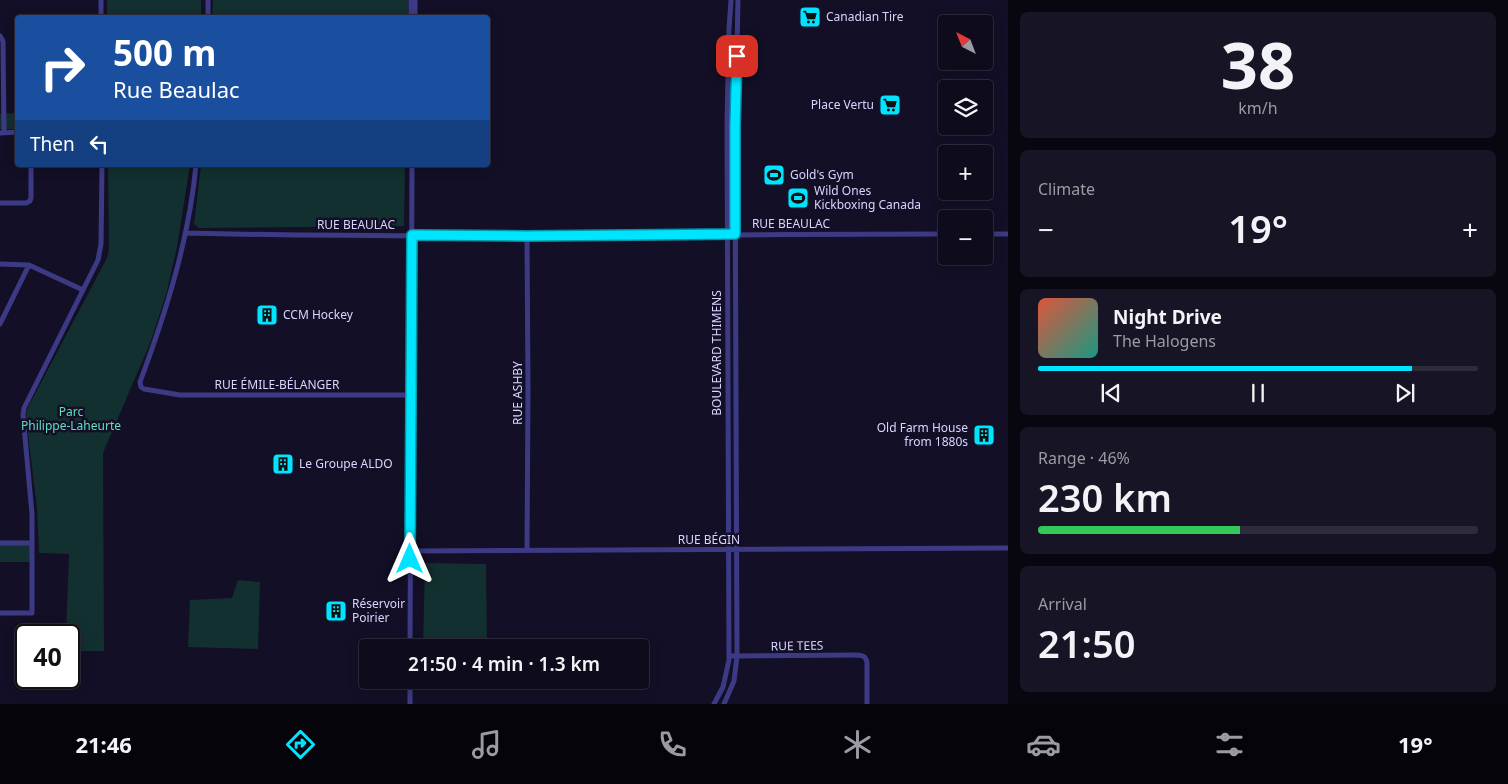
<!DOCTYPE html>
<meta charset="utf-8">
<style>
:root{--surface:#0e0b1c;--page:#171425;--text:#f1f3f6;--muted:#9b9ba3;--line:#2e2b3b;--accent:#00e5ff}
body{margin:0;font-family:"Noto Sans",sans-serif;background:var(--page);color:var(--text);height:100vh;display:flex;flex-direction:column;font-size:19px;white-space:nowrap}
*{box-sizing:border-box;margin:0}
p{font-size:16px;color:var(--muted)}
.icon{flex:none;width:28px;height:28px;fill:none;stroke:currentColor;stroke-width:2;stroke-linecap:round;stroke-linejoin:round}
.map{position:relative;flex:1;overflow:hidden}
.details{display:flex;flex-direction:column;gap:12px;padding:12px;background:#08060f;width:500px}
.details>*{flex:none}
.banner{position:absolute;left:15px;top:15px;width:475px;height:152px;border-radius:5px;box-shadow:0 2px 12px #0003,0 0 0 1px var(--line);background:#1a4fa0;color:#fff;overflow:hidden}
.needle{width:32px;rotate:318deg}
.fabs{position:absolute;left:938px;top:15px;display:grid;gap:10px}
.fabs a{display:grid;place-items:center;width:55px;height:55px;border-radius:5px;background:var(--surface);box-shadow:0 2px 12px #0003,0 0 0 1px var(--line);font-size:25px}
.speed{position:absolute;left:15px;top:624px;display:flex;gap:10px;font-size:25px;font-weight:700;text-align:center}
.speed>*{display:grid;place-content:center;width:65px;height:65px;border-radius:50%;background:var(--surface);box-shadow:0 2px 12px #0003,0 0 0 1px var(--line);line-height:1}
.speed .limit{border:2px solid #111;border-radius:8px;background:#fff;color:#111}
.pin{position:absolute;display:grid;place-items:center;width:42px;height:42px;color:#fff;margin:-21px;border-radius:10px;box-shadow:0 2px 8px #0006}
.me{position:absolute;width:55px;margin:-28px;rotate:0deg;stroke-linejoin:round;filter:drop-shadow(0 0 4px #0008)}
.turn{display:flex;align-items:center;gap:18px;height:105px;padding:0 15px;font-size:22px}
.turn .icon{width:65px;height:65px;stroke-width:2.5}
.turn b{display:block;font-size:35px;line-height:42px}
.then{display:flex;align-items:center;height:48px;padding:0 15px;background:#0003;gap:10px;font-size:19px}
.big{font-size:38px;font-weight:600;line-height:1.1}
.details .tile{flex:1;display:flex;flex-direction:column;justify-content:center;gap:8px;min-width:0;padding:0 18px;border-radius:8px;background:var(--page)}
.details .dial{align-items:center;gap:0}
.dial b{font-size:65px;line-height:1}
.song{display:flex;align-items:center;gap:15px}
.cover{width:60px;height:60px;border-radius:8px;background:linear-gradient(135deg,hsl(10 70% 55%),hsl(170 70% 35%))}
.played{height:5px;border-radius:2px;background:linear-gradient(90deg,var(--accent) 85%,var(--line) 85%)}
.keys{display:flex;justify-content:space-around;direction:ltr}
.heat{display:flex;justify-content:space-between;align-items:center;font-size:28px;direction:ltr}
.charge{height:8px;border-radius:4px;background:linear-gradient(90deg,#34c759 46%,var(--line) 0)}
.trip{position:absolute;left:359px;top:639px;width:290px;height:50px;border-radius:5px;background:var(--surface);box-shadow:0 2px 12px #0003,0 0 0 1px var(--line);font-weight:600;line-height:50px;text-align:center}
.tab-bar{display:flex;height:80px;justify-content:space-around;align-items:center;background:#06040b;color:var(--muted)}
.tab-bar .icon{width:35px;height:35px}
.tab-bar .on{color:var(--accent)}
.tab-bar b{font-size:22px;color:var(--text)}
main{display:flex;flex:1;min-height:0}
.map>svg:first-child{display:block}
</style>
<main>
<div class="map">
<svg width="1008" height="704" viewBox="0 0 1008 704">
<rect width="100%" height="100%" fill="#130f26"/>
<path fill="#12302f" d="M107,0h94v17h-94z
M213,0h195v17h-196z
M17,113v16h-17v-15z
M108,165h82l-13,82 -10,44 -16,50 -48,112 1,198h-35v-16h-3l3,-81 -30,-1 -2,-45 -11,-90 1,-9 80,-151 2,-9z
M201,165h204l-1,61 -205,2 -5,-4z
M0,543h31l1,19h-32z
M425,563l61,1 1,83h-64z
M238,580l22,2 -2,67 -70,-2 2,-47 42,-2z"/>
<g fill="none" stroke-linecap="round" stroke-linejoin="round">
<path stroke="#3d3a85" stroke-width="5" d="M101,0v18
M208,18v-18
M411,18v-18
M415,18v-18
M0,36l3,5 1,91
M0,133l18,-1
M196,165c-7,75 -30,147 -56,217l1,5 3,2 36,6h231
M0,203h26l4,-2 1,-3v-33
M185,233c254,6 508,1 761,1
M984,234h24
M527,236l1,154 -1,160
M0,264l29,1 54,25
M0,324l29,-59
M0,543h31
M410,551l598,-3
M0,613h32v-99l-9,-99 1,-7 74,-148 3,-16 1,-79
M410,648l2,-483
M729,656l125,-1c7,0 12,0 13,8v41
M410,704v-24
M714,704l9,-17 6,-27 -2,-538 2,-93 2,-29
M724,704l10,-23 3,-25 -2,-515 3,-141"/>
</g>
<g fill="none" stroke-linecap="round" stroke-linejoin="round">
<g stroke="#0095a6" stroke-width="12">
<path id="route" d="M410,559l2,-324 114,1 209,-2v-109l2,-69"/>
</g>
<use href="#route" stroke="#00e5ff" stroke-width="9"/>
</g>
<defs>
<g id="supermarket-square" transform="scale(1.125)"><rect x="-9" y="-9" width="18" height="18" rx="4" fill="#00e5ff" stroke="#130f26"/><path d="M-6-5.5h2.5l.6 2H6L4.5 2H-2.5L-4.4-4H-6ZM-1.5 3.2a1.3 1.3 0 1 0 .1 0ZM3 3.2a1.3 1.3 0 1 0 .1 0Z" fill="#111"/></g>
<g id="stadium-square" transform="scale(1.125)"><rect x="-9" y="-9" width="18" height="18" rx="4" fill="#00e5ff" stroke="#130f26"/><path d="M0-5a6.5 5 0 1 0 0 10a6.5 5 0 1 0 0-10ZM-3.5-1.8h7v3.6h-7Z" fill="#111"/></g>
<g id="building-square" transform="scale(1.125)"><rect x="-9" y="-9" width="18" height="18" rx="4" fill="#00e5ff" stroke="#130f26"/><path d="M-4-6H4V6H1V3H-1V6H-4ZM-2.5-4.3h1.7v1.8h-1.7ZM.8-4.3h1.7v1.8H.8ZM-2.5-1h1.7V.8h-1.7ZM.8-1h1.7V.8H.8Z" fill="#111"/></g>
</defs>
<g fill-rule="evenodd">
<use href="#supermarket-square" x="810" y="17"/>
<use href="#supermarket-square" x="890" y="105"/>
<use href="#stadium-square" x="774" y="175"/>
<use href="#stadium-square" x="798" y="198"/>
<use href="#building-square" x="267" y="315"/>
<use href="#building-square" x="984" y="435"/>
<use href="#building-square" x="283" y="464"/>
<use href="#building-square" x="336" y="611"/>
</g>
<g text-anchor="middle" stroke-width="5" stroke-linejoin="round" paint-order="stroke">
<g font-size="12" fill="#d9d4ff" stroke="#130f26" text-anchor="start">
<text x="826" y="21">Canadian Tire</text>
<text x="874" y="109" text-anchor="end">Place Vertu</text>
<text x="790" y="179">Gold's Gym</text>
<text x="814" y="195">Wild Ones<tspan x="814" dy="14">Kickboxing Canada</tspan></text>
<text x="283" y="319">CCM Hockey</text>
<text x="968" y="432" text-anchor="end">Old Farm House<tspan x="968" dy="14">from 1880s</tspan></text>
<text x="299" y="468">Le Groupe ALDO</text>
<text x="352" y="608">Réservoir<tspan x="352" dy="14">Poirier</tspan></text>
</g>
<g font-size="12" fill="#d9d4ff" stroke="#130f26">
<text x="791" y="228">RUE BEAULAC</text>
<text x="356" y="229">RUE BEAULAC</text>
<text transform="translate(717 353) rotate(-90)" y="4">BOULEVARD THIMENS</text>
<text x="277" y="389">RUE ÉMILE-BÉLANGER</text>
<text transform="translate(518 393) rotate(-90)" y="4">RUE ASHBY</text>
<text x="709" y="544">RUE BÉGIN</text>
<text transform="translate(797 646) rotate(-1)" y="4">RUE TEES</text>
</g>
<g font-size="12" fill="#5fe0c0" stroke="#130f26">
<text x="71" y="416">Parc<tspan x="71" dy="14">Philippe-Laheurte</tspan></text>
</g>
</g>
</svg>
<div class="fabs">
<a><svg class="needle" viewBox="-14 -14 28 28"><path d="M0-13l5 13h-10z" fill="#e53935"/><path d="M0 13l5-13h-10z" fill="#9b9ba3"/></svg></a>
<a><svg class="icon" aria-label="layers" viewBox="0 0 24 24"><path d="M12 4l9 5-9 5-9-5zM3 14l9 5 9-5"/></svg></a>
<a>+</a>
<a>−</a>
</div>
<div class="speed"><div class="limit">40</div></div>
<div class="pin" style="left:737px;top:56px;background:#d93025"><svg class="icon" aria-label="arrive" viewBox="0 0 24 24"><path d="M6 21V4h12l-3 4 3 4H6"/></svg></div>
<svg class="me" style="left:410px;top:559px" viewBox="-20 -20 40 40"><path d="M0-17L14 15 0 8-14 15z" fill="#00e5ff" stroke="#fff" stroke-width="4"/></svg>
<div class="trip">21:50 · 4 min · 1.3 km</div>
<div class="banner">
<div class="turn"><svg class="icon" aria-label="right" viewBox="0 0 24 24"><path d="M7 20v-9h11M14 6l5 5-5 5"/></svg><div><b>500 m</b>Rue Beaulac</div></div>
<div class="then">Then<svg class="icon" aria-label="left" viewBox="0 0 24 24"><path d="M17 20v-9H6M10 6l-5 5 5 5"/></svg></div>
</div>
</div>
<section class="details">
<div class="tile dial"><b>38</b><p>km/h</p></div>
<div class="tile"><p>Climate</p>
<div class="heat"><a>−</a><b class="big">19°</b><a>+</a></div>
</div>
<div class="tile">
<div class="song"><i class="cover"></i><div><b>Night Drive</b><p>The Halogens</p></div></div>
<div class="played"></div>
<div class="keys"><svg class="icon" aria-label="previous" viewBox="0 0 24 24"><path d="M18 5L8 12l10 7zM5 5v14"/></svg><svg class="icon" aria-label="pause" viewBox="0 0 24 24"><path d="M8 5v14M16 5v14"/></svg><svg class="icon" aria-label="next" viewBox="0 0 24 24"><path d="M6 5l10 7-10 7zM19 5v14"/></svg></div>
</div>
<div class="tile"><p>Range · 46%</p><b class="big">230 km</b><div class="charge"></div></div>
<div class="tile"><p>Arrival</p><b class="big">21:50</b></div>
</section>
</main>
<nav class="tab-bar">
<b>21:46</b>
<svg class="icon on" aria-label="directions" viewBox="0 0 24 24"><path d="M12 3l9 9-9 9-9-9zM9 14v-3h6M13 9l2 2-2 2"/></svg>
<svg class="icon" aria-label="music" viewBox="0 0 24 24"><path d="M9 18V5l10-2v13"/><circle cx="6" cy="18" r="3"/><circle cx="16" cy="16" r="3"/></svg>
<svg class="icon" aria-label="phone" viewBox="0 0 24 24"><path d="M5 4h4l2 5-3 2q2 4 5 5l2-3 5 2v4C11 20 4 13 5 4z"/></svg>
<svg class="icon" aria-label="climate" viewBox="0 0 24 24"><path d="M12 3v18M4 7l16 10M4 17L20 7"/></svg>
<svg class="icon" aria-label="car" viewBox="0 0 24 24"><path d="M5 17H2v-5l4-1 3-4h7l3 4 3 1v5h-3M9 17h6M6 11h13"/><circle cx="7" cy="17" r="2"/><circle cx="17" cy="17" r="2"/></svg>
<svg class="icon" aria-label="filters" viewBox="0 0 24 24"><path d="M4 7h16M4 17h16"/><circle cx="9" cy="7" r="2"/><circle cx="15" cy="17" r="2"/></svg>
<b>19°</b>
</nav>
